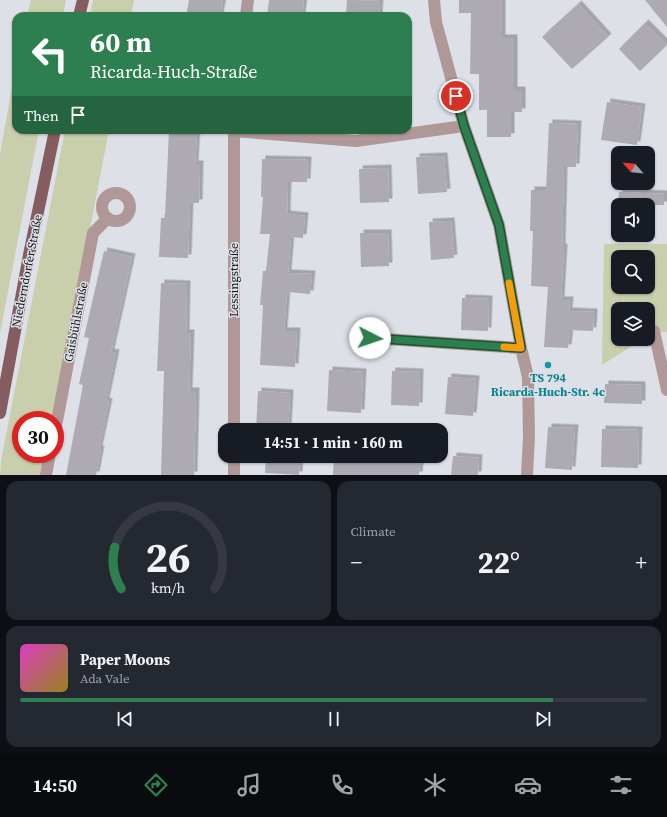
<!DOCTYPE html>
<meta charset="utf-8">
<style>
:root{--surface:#171b24;--page:#242831;--text:#f1f3f6;--muted:#9ea1a6;--line:#363941;--accent:#2d7f50}
body{margin:0;font-family:"Source Serif 4",serif;background:var(--page);color:var(--text);height:100vh;display:flex;flex-direction:column;font-size:15px;white-space:nowrap}
*{box-sizing:border-box;margin:0}
p{font-size:13px;color:var(--muted)}
.icon{flex:none;width:22px;height:22px;fill:none;stroke:currentColor;stroke-width:2;stroke-linecap:round;stroke-linejoin:round}
.map{position:relative;height:475px;overflow:hidden}
.side{display:flex;flex-direction:column;gap:6px;padding:6px;background:#0d0f14;flex:1}
.side>*{flex:none}
.guide{position:absolute;left:12px;top:12px;width:400px;height:122px;border-radius:12px;box-shadow:0 1px 3px #0004;background:#2d7f50;color:#fff;overflow:hidden}
.needle{width:26px;rotate:297deg}
.controls{position:absolute;left:611px;top:146px;display:grid;gap:8px}
.controls a{display:grid;place-items:center;width:44px;height:44px;border-radius:8px;background:var(--surface);box-shadow:0 1px 3px #0004;font-size:20px}
.speed{position:absolute;left:12px;top:411px;display:flex;gap:8px;font-size:20px;font-weight:700;text-align:center}
.speed>*{display:grid;place-content:center;width:52px;height:52px;border-radius:50%;background:var(--surface);box-shadow:0 1px 3px #0004;line-height:1}
.speed .limit{border:6px solid #d22;background:#fff;color:#111}
.pin{position:absolute;display:grid;place-items:center;width:34px;height:34px;color:#fff;margin:-17px;border:2px solid #fff;border-radius:50%;box-shadow:0 1px 4px #0007}
.me{position:absolute;width:44px;margin:-22px;rotate:94deg;stroke-linejoin:round;filter:drop-shadow(0 0 3px #0008)}
.turn{display:flex;align-items:center;gap:14px;height:84px;padding:0 12px;font-size:18px}
.turn .icon{width:52px;height:52px;stroke-width:2.5}
.turn b{display:block;font-size:28px;line-height:34px}
.then{display:flex;align-items:center;height:38px;padding:0 12px;background:#0003;gap:8px;font-size:15px}
.big{font-size:30px;font-weight:700;line-height:1.1}
.side .widget{flex:1;display:flex;flex-direction:column;justify-content:center;gap:6px;min-width:0;padding:0 14px;border-radius:12px;background:var(--page)}
.side .dial{align-items:center;gap:0}
.dial svg{height:104px;overflow:visible;fill:none;stroke:var(--line);stroke-width:7;stroke-linecap:round;text-anchor:middle}
.dial text{fill:var(--text);stroke:none}
.song{display:flex;align-items:center;gap:12px}
.cover{width:48px;height:48px;border-radius:6px;background:linear-gradient(135deg,hsl(310 70% 55%),hsl(50 70% 35%))}
.played{height:4px;border-radius:2px;background:linear-gradient(90deg,var(--accent) 85%,var(--line) 85%)}
.keys{display:flex;justify-content:space-around;direction:ltr}
.heat{display:flex;justify-content:space-between;align-items:center;font-size:22px;direction:ltr}
.side .tiles{flex:1;display:grid;gap:6px;grid-template-columns:1fr 1fr}
.widget:last-child{grid-column:span 2}
.trip{position:absolute;left:218px;top:423px;width:230px;height:40px;border-radius:12px;background:var(--surface);box-shadow:0 1px 3px #0004;font-weight:700;line-height:40px;text-align:center}
.tab-bar{display:flex;height:64px;justify-content:space-around;align-items:center;background:#090b0e;color:var(--muted)}
.tab-bar .icon{width:28px;height:28px}
.tab-bar .selected{color:var(--accent)}
.tab-bar b{font-size:18px;color:var(--text)}
.map>svg:first-child{display:block}
</style>
<div class="map">
<svg width="667" height="475" viewBox="0 0 667 475">
<defs>
<filter id="shadow"><feDropShadow dx="3.5" dy="-3.5" stdDeviation="0" flood-color="#0004"/></filter>
</defs>
<rect width="100%" height="100%" fill="#dde0e7"/>
<path fill="#c9ceac" fill-rule="evenodd" d="M31,0h35l-3,16h-36z
M93,0h41l-3,16h-41z
M16,64v66h23l-39,203v-179z
M65,130h44l-56,290h-32v34h25l-4,21h-42l1,-14z
M604,244h63v88h-14l-5,4v-27h-30v30h25l-41,26zM618,257h30v30h-30z"/>
<path fill="#adaab1" filter="url(#shadow)" d="M189,0h34l-3,16h-34z
M269,0h35l-2,16h-35z
M347,0l33,1 -1,15h-33z
M459,0h43v38h12v52h8v22h-11v25h-24v-27h-8v-36h-9l1,-61h-12z
M645,0h22v27z
M578,4l30,33 -36,32 -30,-32z
M645,23l22,22 -27,26 -21,-22z
M607,102l35,5 -5,38 -36,-5z
M549,123l29,1 -2,43h-12l-2,80h2l-3,53h9l-1,11 25,1 -1,19 -23,-1 -2,18 -24,-1 4,-60 -17,-1 2,-55h-3l1,-41h15z
M169,130h28l-2,34h5l-1,39h-9l-2,55 -29,-1 2,-39h4z
M444,156l3,36 -29,2 -2,-37z
M262,159l46,1 -1,22h-19l-1,32 18,2 -2,22 -12,-1 -3,36 24,1 -2,20 -23,-2 -3,39h13l-2,36 -35,-2 3,-60h-3l3,-34h3l4,-37h-10l3,-37h-2z
M388,168l1,34 -29,1 -1,-34z
M619,192l45,2v11h-46z
M451,221l3,37 -23,2 -2,-38z
M360,233h28l1,33 -28,1z
M104,251l28,6 -21,95 5,1 -10,48 3,1 -10,47h2l-5,26h-30l17,-90 -4,-1 10,-46 -5,-1z
M161,283l26,1 -1,49h5l-2,58h7l-2,84h-33l3,-104h-7z
M462,298l27,1 -1,32 -27,-1z
M329,370l34,2 -2,41 -34,-2z
M392,371l28,1 -1,34 -28,-1z
M448,377l28,2 -3,37 -28,-2z
M605,384l37,1v19l-38,-1z
M258,391l32,2 -2,37h-32z
M548,427l27,1 -3,42 -27,-2z
M602,429l37,1 -1,38 -37,-1z
M266,456h34l-1,19 -34,-2z
M334,456l53,2v-2h34l-2,19h-86z
M453,456l26,2 -1,17h-27z"/>
<g fill="none" stroke-linecap="round" stroke-linejoin="round">
<path stroke="#b09899" stroke-width="12" d="M434,0l2,22 28,104 35,99 22,123 7,29 1,59 -2,39
M246,16l2,-16
M234,130v300
M234,131l122,10 108,-15
M102 207a14 14 0 1 1 28 0a14 14 0 1 1-28 0Z
M654,331l13,59
M370,338l151,10
M55,431l38,-198 15,-15
M234,456v19
M46,475l4,-21"/>
<path stroke="#855c5f" stroke-width="12" d="M79,16l4,-16
M0,413l29,-158 26,-125"/>
</g>
<g fill="none" stroke-linecap="round" stroke-linejoin="round">
<g stroke="#1d5334" stroke-width="10">
<path id="route" d="M370,338l151,10 -22,-123 -35,-99 -8,-30"/>
</g>
<use href="#route" stroke="#2d7f50" stroke-width="7"/>
<path stroke="#f59e0b" stroke-width="7" d="M504,347l17,1 -12,-65"/>
</g>
<circle fill="#0f9aa8" stroke="#dde0e7" stroke-width="1.5" cx="548" cy="365" r="4"/>
<g text-anchor="middle" stroke-width="3" stroke-linejoin="round" paint-order="stroke">
<g font-size="12" fill="#101113" stroke="#dde0e7">
<text transform="translate(27 271) rotate(-79)" y="4">Niederndorfer Straße</text>
<text transform="translate(234 280) rotate(-90)" y="4">Lessingstraße</text>
<text transform="translate(76 322) rotate(-79)" y="4">Gaisbühlstraße</text>
</g>
<g font-size="12" font-weight="bold" fill="#0d838f" stroke="#dde0e7">
<text x="548" y="382">TS 794<tspan x="548" dy="14">Ricarda-Huch-Str. 4c</tspan></text>
</g>
</g>
</svg>
<div class="controls">
<a><svg class="needle" viewBox="-14 -14 28 28"><path d="M0-13l5 13h-10z" fill="#e53935"/><path d="M0 13l5-13h-10z" fill="#9ea1a6"/></svg></a>
<a><svg class="icon" aria-label="sound" viewBox="0 0 24 24"><path d="M4 9h4l5-4v14l-5-4H4zM17 9q2 3 0 6"/></svg></a>
<a><svg class="icon" aria-label="search" viewBox="0 0 24 24"><circle cx="10" cy="10" r="6"/><path d="M15 15l6 6"/></svg></a>
<a><svg class="icon" aria-label="layers" viewBox="0 0 24 24"><path d="M12 4l9 5-9 5-9-5zM3 14l9 5 9-5"/></svg></a>
</div>
<div class="speed"><div class="limit">30</div></div>
<div class="pin" style="left:456px;top:96px;background:#d93025"><svg class="icon" aria-label="arrive" viewBox="0 0 24 24"><path d="M6 21V4h12l-3 4 3 4H6"/></svg></div>
<svg class="me" style="left:370px;top:338px" viewBox="-20 -20 40 40"><circle r="19" fill="#fff"/><path d="M0-13L10 11 0 6-10 11z" fill="#2d7f50"/></svg>
<div class="trip">14:51 · 1 min · 160 m</div>
<div class="guide">
<div class="turn"><svg class="icon" aria-label="left" viewBox="0 0 24 24"><path d="M17 20v-9H6M10 6l-5 5 5 5"/></svg><div><b>60 m</b>Ricarda-Huch-Straße</div></div>
<div class="then">Then<svg class="icon" aria-label="arrive" viewBox="0 0 24 24"><path d="M6 21V4h12l-3 4 3 4H6"/></svg></div>
</div>
</div>
<section class="side">
<div class="tiles">
<div class="widget dial"><svg viewBox="0 0 100 80">
<path d="M14 69A42 42 0 1 1 86 69"/>
<path d="M14 69A42 42 0 0 1 9 37" stroke="#2d7f50"/>
<text x="50" y="56" font-size="32" font-weight="700">26</text>
<text x="50" y="72" font-size="11">km/h</text>
</svg></div>
<div class="widget"><p>Climate</p>
<div class="heat"><a>−</a><b class="big">22°</b><a>+</a></div>
</div>
<div class="widget">
<div class="song"><i class="cover"></i><div><b>Paper Moons</b><p>Ada Vale</p></div></div>
<div class="played"></div>
<div class="keys"><svg class="icon" aria-label="previous" viewBox="0 0 24 24"><path d="M18 5L8 12l10 7zM5 5v14"/></svg><svg class="icon" aria-label="pause" viewBox="0 0 24 24"><path d="M8 5v14M16 5v14"/></svg><svg class="icon" aria-label="next" viewBox="0 0 24 24"><path d="M6 5l10 7-10 7zM19 5v14"/></svg></div>
</div>
</div>
</section>
<nav class="tab-bar">
<b>14:50</b>
<svg class="icon selected" aria-label="directions" viewBox="0 0 24 24"><path d="M12 3l9 9-9 9-9-9zM9 14v-3h6M13 9l2 2-2 2"/></svg>
<svg class="icon" aria-label="music" viewBox="0 0 24 24"><path d="M9 18V5l10-2v13"/><circle cx="6" cy="18" r="3"/><circle cx="16" cy="16" r="3"/></svg>
<svg class="icon" aria-label="phone" viewBox="0 0 24 24"><path d="M5 4h4l2 5-3 2q2 4 5 5l2-3 5 2v4C11 20 4 13 5 4z"/></svg>
<svg class="icon" aria-label="climate" viewBox="0 0 24 24"><path d="M12 3v18M4 7l16 10M4 17L20 7"/></svg>
<svg class="icon" aria-label="car" viewBox="0 0 24 24"><path d="M5 17H2v-5l4-1 3-4h7l3 4 3 1v5h-3M9 17h6M6 11h13"/><circle cx="7" cy="17" r="2"/><circle cx="17" cy="17" r="2"/></svg>
<svg class="icon" aria-label="filters" viewBox="0 0 24 24"><path d="M4 7h16M4 17h16"/><circle cx="9" cy="7" r="2"/><circle cx="15" cy="17" r="2"/></svg>
</nav>
